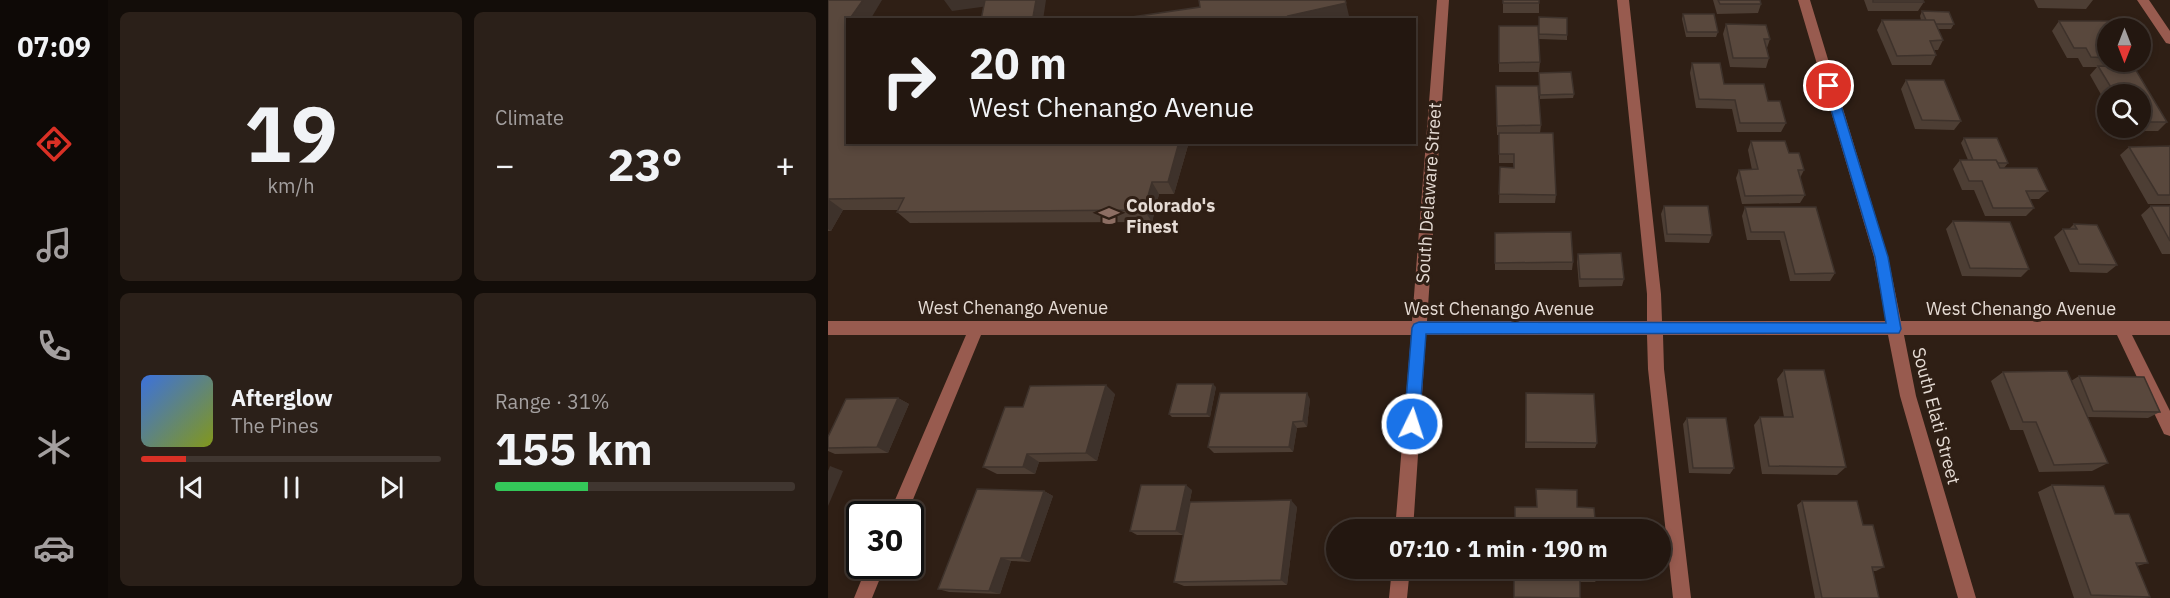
<!DOCTYPE html>
<meta charset="utf-8">
<style>
:root{--surface:#231710;--page:#2b2019;--text:#f1f3f6;--muted:#a39f9f;--line:#403630;--accent:#d93025}
body{margin:0;font-family:"IBM Plex Sans",sans-serif;background:var(--page);color:var(--text);height:100vh;display:flex;flex-direction:column;font-size:22px;white-space:nowrap}
*{box-sizing:border-box;margin:0}
p{font-size:20px;color:var(--muted)}
.icon{flex:none;width:33px;height:33px;fill:none;stroke:currentColor;stroke-width:2;stroke-linecap:round;stroke-linejoin:round}
.map{position:relative;flex:1;overflow:hidden}
.panel{display:flex;flex-direction:column;gap:12px;padding:12px;background:#130d09;width:720px}
.panel>*{flex:none}
.top-card{position:absolute;left:18px;top:18px;width:570px;height:126px;border-radius:0px;box-shadow:0 3px 9px #0003,0 0 0 2px var(--line);background:#231710;color:var(--text);overflow:hidden}
.needle{width:39px;rotate:180deg}
.buttons{position:absolute;left:1269px;top:18px;display:grid;gap:12px}
.buttons a{display:grid;place-items:center;width:54px;height:54px;border-radius:50%;background:var(--surface);box-shadow:0 3px 9px #0003,0 0 0 2px var(--line);font-size:30px}
.speed{position:absolute;left:18px;top:501px;display:flex;gap:12px;font-size:30px;font-weight:700;text-align:center}
.speed>*{display:grid;place-content:center;width:78px;height:78px;border-radius:50%;background:var(--surface);box-shadow:0 3px 9px #0003,0 0 0 2px var(--line);line-height:1}
.speed .limit{border:3px solid #111;border-radius:9px;background:#fff;color:#111}
.pin{position:absolute;display:grid;place-items:center;width:51px;height:51px;color:#fff;margin:-26px;border:3px solid #fff;border-radius:50%;box-shadow:0 2px 6px #0007}
.me{position:absolute;width:66px;margin:-33px;rotate:4deg;stroke-linejoin:round;filter:drop-shadow(0 0 4px #0008)}
.turn{display:flex;align-items:center;gap:21px;height:126px;padding:0 24px;font-size:27px}
.turn .icon{width:78px;height:78px;stroke-width:2.5}
.turn b{display:block;font-size:42px;line-height:51px}
.big{font-size:45px;font-weight:700;line-height:1.1}
.panel .tile{flex:1;display:flex;flex-direction:column;justify-content:center;gap:9px;min-width:0;padding:0 21px;border-radius:9px;background:var(--page)}
.panel .dial{align-items:center;gap:0}
.dial b{font-size:78px;line-height:1}
.song{display:flex;align-items:center;gap:18px}
.cover{width:72px;height:72px;border-radius:9px;background:linear-gradient(135deg,hsl(220 70% 55%),hsl(70 70% 35%))}
.played{height:6px;border-radius:3px;background:linear-gradient(90deg,var(--accent) 15%,var(--line) 15%)}
.keys{display:flex;justify-content:space-around;direction:ltr}
.heat{display:flex;justify-content:space-between;align-items:center;font-size:33px;direction:ltr}
.charge{height:9px;border-radius:4px;background:linear-gradient(90deg,#34c759 31%,var(--line) 0)}
.panel .tiles{flex:1;display:grid;gap:12px;grid-template-columns:repeat(2,1fr)}
.trip{position:absolute;left:498px;top:519px;width:345px;height:60px;border-radius:30px;background:var(--surface);box-shadow:0 3px 9px #0003,0 0 0 2px var(--line);font-weight:700;line-height:60px;text-align:center}
main{display:flex;flex:1;min-height:0}
.dock{display:flex;flex-direction:column;width:108px;justify-content:space-around;align-items:center;background:#0e0906;color:var(--muted)}
.dock .icon{width:42px;height:42px}
.dock .selected{color:var(--accent)}
.dock b{font-size:27px;color:var(--text)}
.map>svg:first-child{display:block}
</style>
<main>
<nav class="dock">
<b>07:09</b>
<svg class="icon selected" aria-label="directions" viewBox="0 0 24 24"><path d="M12 3l9 9-9 9-9-9zM9 14v-3h6M13 9l2 2-2 2"/></svg>
<svg class="icon" aria-label="music" viewBox="0 0 24 24"><path d="M9 18V5l10-2v13"/><circle cx="6" cy="18" r="3"/><circle cx="16" cy="16" r="3"/></svg>
<svg class="icon" aria-label="phone" viewBox="0 0 24 24"><path d="M5 4h4l2 5-3 2q2 4 5 5l2-3 5 2v4C11 20 4 13 5 4z"/></svg>
<svg class="icon" aria-label="climate" viewBox="0 0 24 24"><path d="M12 3v18M4 7l16 10M4 17L20 7"/></svg>
<svg class="icon" aria-label="car" viewBox="0 0 24 24"><path d="M5 17H2v-5l4-1 3-4h7l3 4 3 1v5h-3M9 17h6M6 11h13"/><circle cx="7" cy="17" r="2"/><circle cx="17" cy="17" r="2"/></svg>
</nav>
<section class="panel">
<div class="tiles">
<div class="tile dial"><b>19</b><p>km/h</p></div>
<div class="tile"><p>Climate</p>
<div class="heat"><a>−</a><b class="big">23°</b><a>+</a></div>
</div>
<div class="tile">
<div class="song"><i class="cover"></i><div><b>Afterglow</b><p>The Pines</p></div></div>
<div class="played"></div>
<div class="keys"><svg class="icon" aria-label="previous" viewBox="0 0 24 24"><path d="M18 5L8 12l10 7zM5 5v14"/></svg><svg class="icon" aria-label="pause" viewBox="0 0 24 24"><path d="M8 5v14M16 5v14"/></svg><svg class="icon" aria-label="next" viewBox="0 0 24 24"><path d="M6 5l10 7-10 7zM19 5v14"/></svg></div>
</div>
<div class="tile"><p>Range · 31%</p><b class="big">155 km</b><div class="charge"></div></div>
</div>
</section>
<div class="map">
<svg width="1342" height="598" viewBox="0 0 1342 598">
<rect width="100%" height="100%" fill="#2f1f15"/>
<g fill="none" stroke-linecap="round" stroke-linejoin="round">
<path fill="#985b4f" fill-rule="evenodd" d="M609,0h12l-22,321h220v-27l-30,-294h12l32,294 1,27h224l-12,-64 -76,-257h12l78,257 13,64h269v14h-38l38,76v25l-6,-2 -47,-99h-213l12,61 60,202h-18l-58,-202 -12,-61h-225l1,34 27,229h-18l-25,-229 -1,-34h-221l-13,195h-18l16,-195h-430l-74,179h-18l77,-179h-138v-14h584z
M1309,0h12l21,31v13l-4,-1z
M39,566h18l-13,32h-18z
M564,568h18l-3,30h-18z"/>
</g>
<path fill="#4d3e34" d="M0,0l43,17h64l2,3h-89v122h35l-1,2 307,-2 -15,52h-15l-7,28 -242,1 -13,-11v-2h-54l-12,21h-3z
M675,0h36v13h-36z
M885,0h47l1,4 -3,9 -41,1z
M1036,0h59l1,2 -6,9h-50z
M1206,0h59l-7,9 -48,-1z
M1094,11l32,13 -3,5h-13l5,11 -5,10h-4l2,5 -5,10h-39l-15,-35 5,-10h39l-1,-4z
M855,14l35,18 -2,5h-30l-4,-18z
M711,17l28,18v5l-28,-1z
M1231,21l49,7v34h19l-5,4 45,56 -9,9h-37l-2,-3h21v-34h-32v13l-18,-32 7,-8h-14l-5,-9h-11l-15,-27z
M898,24l44,15 -3,9 2,10 -3,10 -36,-1 -7,-33z
M671,26l41,36 -1,10h-40z
M864,63l32,21 44,17 18,22 -5,9h-44l-5,-23 -36,-1 -6,-35z
M711,73l35,21 -1,4 -33,1z
M1078,80l55,41 -7,9 -39,-1 -14,-40z
M668,86l45,39 -1,8 16,62 -1,8h-56l1,-36 14,1 -1,-5h-14v-28h-2z
M1136,138l44,25 -4,5 44,23 -9,8h-9l4,9 -8,8h-41l-11,-26h-12l-9,-21 7,-9h8l-7,-17z
M923,141l38,12 15,17 -4,8 5,17 -5,8 -58,1 -6,-26 3,-8h13l-4,-20z
M1342,146v58h-22l-28,-49 9,-8z
M836,206l48,29 -3,8 -44,-1 -4,-28z
M1323,206h19v48h-8l-21,-39z
M917,207h71l19,66 -5,8h-40l-10,-41h-33l-5,-24z
M1125,221l76,48 -8,8 -59,-1 -16,-47z
M1246,224l43,41 -10,8 -37,-1 -16,-35 9,-8h6z
M667,233l78,29 -1,8h-77z
M750,254l46,25 -2,7 -43,1 -2,-25z
M956,370l62,97 -9,8 -75,-1 -8,-49 6,-8h24l-7,-38z
M1175,372l68,9 8,-5 81,36 -12,6 -61,-1 21,46 -16,8 -53,1 -16,-42h-13l-19,-49z
M388,387l-6,30h-38l-3,-3z
M698,393l71,50 -2,5h-70z
M287,394l-18,67 -58,1 -4,12h-38l-14,-7 40,-60z
M70,398l11,6 -21,49 -53,1 -7,-3v-14z
M482,399l-3,28 -10,1 -4,24 -79,1 -6,-6z
M859,418l47,50 -4,6 -41,-1 -6,-49z
M1224,485l63,29 33,49 -11,3 13,31 -5,1h-71l-36,-106z
M364,490l-9,45h-46l-7,-4z
M216,491l9,5 -23,66 -19,-1 -11,33 -51,-2 -11,-3z
M974,501l61,24 21,42 -8,4h-3l6,27h-64l-18,-93z
M469,507l-10,78 -103,1 -10,-4z
M686,568l84,10 -3,4h-15v16h-66z"/>
<path fill="#3e322b" d="M35,0h19l-12,20 -19,-3z
M116,0h48l4,5 -44,6z
M208,0h10l-3,20h-30z
M518,3l3,13 -14,4h-46l-1,-4z
M35,142h20l-8,14 -13,-12z
M351,142h10l-15,52 -6,-12z
M324,182l7,12 -7,28 -8,-12z
M0,199l15,11 -12,21 -3,-2z
M385,384l3,3 -6,30 -3,-3z
M278,385l9,9 -18,67 -11,-8z
M479,393l3,6 -3,28 -4,-6z
M70,398l11,6 -21,49 -11,-6z
M465,422l4,6 -4,24 -4,-5z
M199,454l12,8 -4,12 -12,-7z
M2,466l13,5 -15,35v-35z
M358,485l6,5 -9,45 -7,-4z
M216,491l9,5 -23,66 -9,-4z
M463,500l6,7 -10,78 -6,-5z
M173,558l10,3 -11,33 -11,-3z"/>
<path fill="#59483d" stroke="#3e322b" stroke-width="1.5" d="M0,0h35l-12,17h84l-1,3h-86v122h15l-1,2h63l1,-2h253l-11,40h-16l-8,28 -247,2 7,-14 -76,1z
M157,0h51l-3,17 -20,3h-32z
M371,0h146l1,3 -58,13 3,4h-180l89,-13z
M675,0h36v3h-36z
M890,0h42l1,4h-41z
M1045,0h50l1,2h-51z
M1094,11l27,1 5,12h-18l-2,-4h-8z
M855,14h31l4,18h-31z
M711,17l28,1v17l-28,-1z
M1054,20h52l9,20 -13,1 6,14 -39,1z
M1231,21h49l4,7h-4v30l-17,-1 -5,-9h-12z
M898,24l40,1 4,14h-6l5,19h-36z
M671,26h39l2,36 -41,1z
M864,63h28l4,21h40l4,17h12l6,22h-46l-5,-23 -36,-1z
M1270,66l36,1 33,55h-27v-28h-25z
M743,72l3,22 -34,1 -1,-22z
M1078,80h38l17,41 -39,-1z
M668,86h42l3,39 -44,1z
M671,133h54l3,62 -57,-1 1,-27 14,1v-14h-15z
M1136,138h33l11,25h-10l-2,-3h-23z
M923,141h34l4,12h10l5,17h-6l7,25 -60,1 -6,-26 19,-1z
M1342,146v49h-12l-29,-48z
M1132,160h36l4,8h37l11,23h-22l8,17h-41l-11,-27h-13z
M836,206h44l4,29 -45,-1z
M1323,206h19v35z
M917,207h71l19,66 -40,1 -11,-42h-33z
M1125,221l57,1 19,47 -59,-1z
M1246,224l23,1 20,40 -38,-1 -16,-35h14z
M743,232l2,30 -78,1v-30z
M793,253l3,26h-44l-2,-25z
M956,370h40l22,97 -77,-1 -9,-49h33z
M1239,371l41,92 -54,2 -18,-43h-13l-20,-50z
M1251,376l65,1 16,35 -67,-1z
M349,384h36l-6,30h-38z
M278,385l-20,68 -59,1 -4,13h-40l22,-60h18l7,-21z
M392,393h87l-4,28 -10,1 -4,25h-81z
M698,393l68,1 3,49 -71,-1z
M70,398l-21,49 -49,1v-11l18,-38z
M859,418h39l8,50h-41z
M313,485h45l-10,46h-46z
M1224,485l52,1 11,28h14l19,49h-12l14,34 -59,-2z
M149,489l67,2 -23,67h-20l-12,33 -51,-2z
M708,489l41,1v17l17,1 2,22h-81v-23h22z
M463,500l-10,80 -107,2 16,-80z
M974,501h55l6,24h10l11,42h-12l7,31h-57z
M686,568h84v10h-18v20l-66,-1z"/>
<path fill="#1a73e8" stroke="#114b97" stroke-width="1.5" d="M1001,81l6,5 53,171 13,72 -2,4 -473,1 -7,90 -2,5 -5,2 -6,-2 -2,-5 8,-96 2,-4 5,-2 467,1 -11,-66 -51,-171z"/>
<defs>
<g id="school-bare" transform="scale(1.62)"><path d="M0-5L7-2L0 1L-7-2ZM-4 1L0 2.5L4 1V4Q0 6-4 4Z" fill="#8d6e63" stroke="#2f1f15" stroke-width="2.5" paint-order="stroke"/></g>
</defs>
<g fill-rule="evenodd">
<use href="#school-bare" x="281" y="216"/>
</g>
<g text-anchor="middle" stroke-width="6" stroke-linejoin="round" paint-order="stroke">
<g font-size="18" fill="#e5dbd4" stroke="#2f1f15">
<text transform="translate(601 193) rotate(-86)" y="6">South Delaware Street</text>
<text x="185" y="314">West Chenango Avenue</text>
<text x="671" y="315">West Chenango Avenue</text>
<text x="1193" y="315">West Chenango Avenue</text>
<text transform="translate(1108 416) rotate(75)" y="6">South Elati Street</text>
</g>
<g font-size="18" font-weight="bold" fill="#e5dbd4" stroke="#2f1f15" text-anchor="start">
<text x="298" y="212">Colorado's<tspan x="298" dy="21">Finest</tspan></text>
</g>
</g>
</svg>
<div class="buttons">
<a><svg class="needle" viewBox="-14 -14 28 28"><path d="M0-13l5 13h-10z" fill="#e53935"/><path d="M0 13l5-13h-10z" fill="#a39f9f"/></svg></a>
<a><svg class="icon" aria-label="search" viewBox="0 0 24 24"><circle cx="10" cy="10" r="6"/><path d="M15 15l6 6"/></svg></a>
</div>
<div class="speed"><div class="limit">30</div></div>
<div class="pin" style="left:1001px;top:86px;background:#d93025"><svg class="icon" aria-label="arrive" viewBox="0 0 24 24"><path d="M6 21V4h12l-3 4 3 4H6"/></svg></div>
<svg class="me" style="left:584px;top:424px" viewBox="-20 -20 40 40"><circle r="17" fill="#1a73e8" stroke="#fff" stroke-width="3"/><path d="M0-11L8 9 0 5-8 9z" fill="#fff"/></svg>
<div class="trip">07:10 · 1 min · 190 m</div>
<div class="top-card">
<div class="turn"><svg class="icon" aria-label="right" viewBox="0 0 24 24"><path d="M7 20v-9h11M14 6l5 5-5 5"/></svg><div><b>20 m</b>West Chenango Avenue</div></div>
</div>
</div>
</main>
